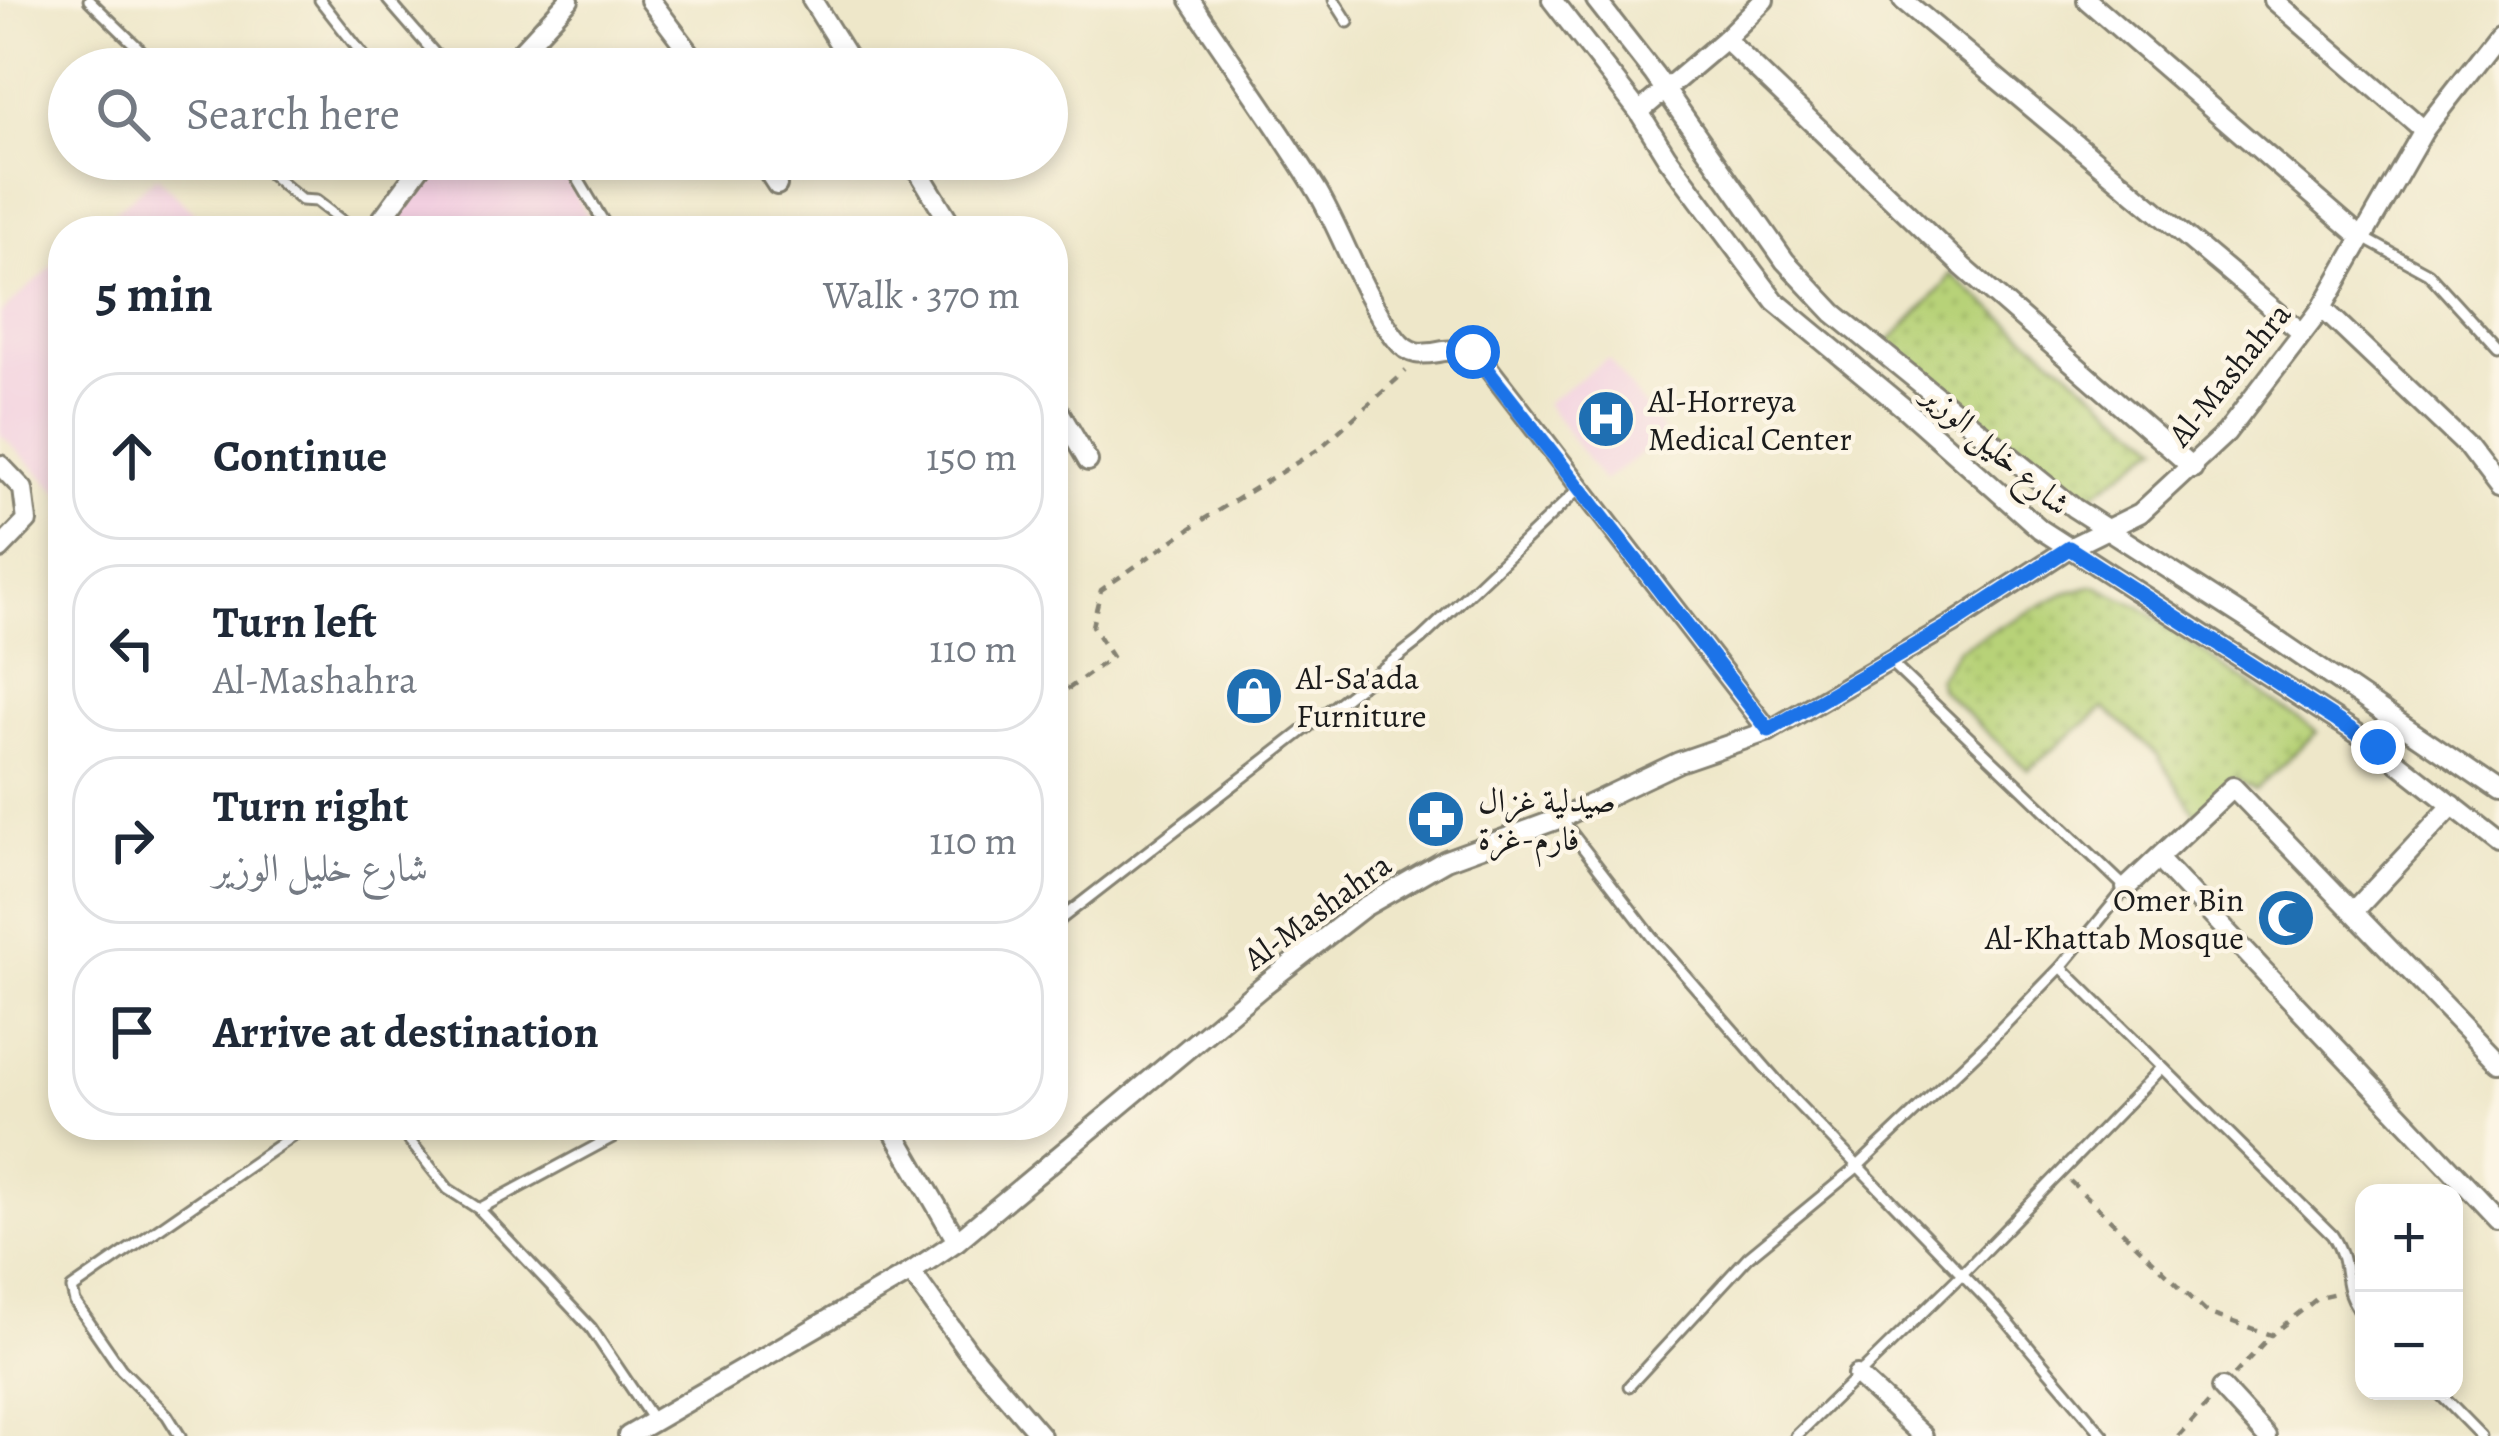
<!DOCTYPE html>
<meta charset="utf-8">
<style>
body{margin:0;font-family:Alegreya,Amiri,serif;background:#f6f6f7;color:#1f2937}
.controls{position:absolute;right:36px;bottom:36px;display:grid;overflow:hidden;border-radius:24px;box-shadow:0 6px 18px #0003}
.controls button{width:108px;height:108px;display:grid;place-items:center;padding:0;border:0;border-bottom:3px solid #e0e1e3;background:#fff;color:#1f2937;font:60px sans-serif}
.stop{position:absolute;width:36px;height:36px;margin:-27px;border:9px solid #1a73e8;border-radius:50%;background:#fff}
.stop.end{background:#1a73e8;border-color:#fff;box-shadow:0 3px 12px #0008}
.list{margin:0;padding:0;list-style:none}
h2{display:flex;justify-content:space-between;align-items:center;height:156px;margin:0;padding:0 48px;font-size:51px}
h2 small{font-size:39px;font-weight:400;color:#747a83}
.list li{display:grid;grid-template-columns:78px 1fr auto;gap:36px;align-items:center;box-sizing:border-box;height:168px;margin:0 24px 24px;padding:0 24px;border:3px solid #e0e1e3;border-radius:48px}
.list b{display:block;font-size:45px;white-space:nowrap}
.list p{margin:0;font-size:39px;white-space:nowrap;color:#747a83}
.list em{font-size:39px;font-style:normal;color:#747a83}
.icon{flex:none;width:66px;height:66px;fill:none;stroke:currentColor;stroke-width:2;stroke-linecap:round;stroke-linejoin:round}
.map{position:relative;flex:none;width:2499px;height:1436px;overflow:hidden}
.search{position:absolute;background:#fff;box-shadow:0 6px 18px #0003;left:48px;top:48px;width:1020px;height:132px;display:flex;align-items:center;gap:30px;box-sizing:border-box;padding:0 42px;border-radius:66px;color:#747a83;font-size:45px}
.panel{position:absolute;background:#fff;box-shadow:0 6px 18px #0003;left:48px;top:216px;width:1020px;height:924px;border-radius:48px}
.map>svg:first-child{display:block}
.built{fill:#f2cfe0}
.grass{fill:url(#grass-dots);stroke:#6a774a;stroke-width:3}
.lines{fill:none;stroke-linecap:round;stroke-linejoin:round}
.lane-casing{stroke:#858272;stroke-width:15}
.street-casing{stroke:#858272;stroke-width:24}
.path{stroke:#858272;stroke-width:4.5;stroke-dasharray:9 9;stroke-linecap:butt}
.lane{stroke:#fff;stroke-width:9}
.street{stroke:#fff;stroke-width:18}
.route{stroke:#1a73e8;stroke-width:15}
.labels{text-anchor:middle;dominant-baseline:central;stroke-width:9;stroke-linejoin:round;paint-order:stroke}
.street-label{font-size:33px;fill:#1c1c1c;stroke:#fcf5e5}
.poi-label{font-size:33px;fill:#1c1c1c;stroke:#fcf5e5;text-anchor:start}
</style>
<div class="map">
<svg width="2499" height="1436" viewBox="0 0 2499 1436">
<defs>
<pattern id="grass-dots" width="8" height="8" patternUnits="userSpaceOnUse" patternTransform="scale(3)"><rect width="8" height="8" fill="#b7d278"/><path d="M2 2h.1M6 6h.1" fill="none" stroke="#9db467" stroke-width="1.8" stroke-linecap="round"/></pattern>
</defs>
<rect width="100%" height="100%" fill="#fcf5e5"/>
<filter id="ink" filterUnits="userSpaceOnUse"><feTurbulence type="fractalNoise" baseFrequency=".00833" numOctaves="2"/><feDisplacementMap in="SourceGraphic" scale="24" xChannelSelector="R" yChannelSelector="G"/><feConvolveMatrix kernelMatrix="1 2 1 2 8 2 1 2 1" color-interpolation-filters="sRGB"/></filter>
<filter id="wash" filterUnits="userSpaceOnUse"><feTurbulence type="fractalNoise" baseFrequency=".004" numOctaves="4" result="noise"/><feDisplacementMap in="SourceGraphic" scale="48" xChannelSelector="R" yChannelSelector="G"/><feGaussianBlur stdDeviation="2.7" result="paint"/><feColorMatrix in="noise" values="0 0 0 0 0 0 0 0 0 0 0 0 0 0 0 0 0 1.4 0 .05"/><feComposite in="paint" operator="in"/></filter>
<g filter="url(#wash)">
<rect width="100%" height="100%" fill="#eee7c9"/>
<g class="built">
<polygon points="450,159 557,159 595,231 379,231"/>
<polygon points="156,176 213,231 93,231"/>
<polygon points="63,257 63,496 0,434 0,313"/>
<polygon points="1608,358 1666,436 1603,481 1546,403"/>
</g>
<g class="grass">
<polygon points="1950,274 2160,445 2087,499 1885,346 1944,285"/>
<polygon points="2094,585 2139,606 2317,732 2254,790 2235,778 2197,816 2157,754 2104,708 2028,770 1941,690 1938,679 1958,649 2065,593"/>
</g>
</g>
<g filter="url(#ink)">
<g class="lines">
<defs>
<g id="lane">
<polyline points="89,0 160,69"/>
<polyline points="320,0 374,69"/>
<polyline points="388,0 448,69"/>
<polyline points="1334,0 1348,22"/>
<polyline points="253,159 301,200 316,201 355,231"/>
<polyline points="566,159 609,231"/>
<polyline points="2362,237 2428,273 2499,351"/>
<polyline points="1561,819 1652,937 1791,1097 1999,1312 2104,1436"/>
<polyline points="1053,925 1421,639 1579,489"/>
<path d="M2061 967 2332 1235C2354 1267 2337 1287 2364 1316"/>
<polyline points="397,1125 448,1189 479,1209 591,1328 653,1420"/>
<polyline points="479,1209 635,1125"/>
<polyline points="1629,1386 1748,1257 1856,1168 1983,1047 2061,967 2126,888 1889,661"/>
<polyline points="2437,1391 2481,1436"/>
<polyline points="180,1436 167,1415 121,1369 75,1302 72,1289 308,1125"/>
<polyline points="1796,1436 1961,1275 2161,1069"/>
</g>
<g id="street">
<polyline points="650,0 702,69"/>
<polyline points="812,0 855,69"/>
<path d="M1190 0C1232 64 1278 126 1318 192 1345 239 1362 295 1396 339 1423 375 1451 329 1486 365L1769 731"/>
<polyline points="1552,0 1639,112 1667,157 1775,301 1904,408 2040,529 2378,747 2499,842"/>
<polyline points="1596,0 1654,74 1785,261 1834,313 2074,508 2250,621 2499,791"/>
<polyline points="1903,0 2301,332"/>
<polyline points="2087,0 2361,237"/>
<polyline points="2274,0 2424,130"/>
<polyline points="1725,39 1963,267 2193,468"/>
<polyline points="505,69 569,0"/>
<polyline points="1639,112 1725,39 1764,0"/>
<polyline points="760,159 777,185"/>
<polyline points="911,159 955,231"/>
<polyline points="373,231 426,159"/>
<polyline points="2322,308 2467,446 2499,488"/>
<polyline points="1053,401 1088,461"/>
<polyline points="0,465 23,489 27,521 0,549"/>
<polyline points="2159,860 2499,1220"/>
<polyline points="2126,888 2233,787 2499,1063"/>
<polyline points="2355,910 2453,805"/>
<polyline points="890,1125 957,1241"/>
<polyline points="911,1272 967,1350 1041,1436"/>
<polyline points="1857,1375 1923,1436"/>
<polyline points="2222,1388 2266,1436"/>
<polyline points="628,1436 911,1272 957,1241 1264,985 1364,907 1446,860 1561,818 1679,762 1769,731 1954,623 2069,548 2140,513 2226,433 2322,308 2424,130 2499,34"/>
</g>
</defs>
<use href="#lane" class="lane-casing"/>
<use href="#street" class="street-casing"/>
<g class="path">
<polyline points="1053,700 1112,657 1092,626 1101,590 1201,521 1319,449 1406,371"/>
<polyline points="2070,1181 2207,1313 2271,1335 2319,1297 2336,1293"/>
<polyline points="2234,1375 2271,1335"/>
<polyline points="2178,1436 2210,1401"/>
</g>
<use href="#lane" class="lane"/>
<use href="#street" class="street"/>
</g>
</g>
<g class="lines" filter="url(#ink)">
<polyline class="route" points="1473,352 1769,730 1954,623 2069,548 2378,747"/>
</g>
<defs>
<symbol id="hospital-disc" viewBox="-11 -11 22 22"><circle r="9.5" fill="#1f6fb2" stroke="#fcf5e5"/><path d="M-5-5h3v3.5h4V-5h3V5h-3V1.5h-4V5h-3Z" fill="#fff"/></symbol>
<symbol id="shop-disc" viewBox="-11 -11 22 22"><circle r="9.5" fill="#1f6fb2" stroke="#fcf5e5"/><path d="M-5-2.5h2.3a2.7 3.5 0 0 1 5.4 0H5L5.5 6h-11ZM-1.5-2.5h3a1.5 2.3 0 0 0-3 0Z" fill="#fff"/></symbol>
<symbol id="pharmacy-disc" viewBox="-11 -11 22 22"><circle r="9.5" fill="#1f6fb2" stroke="#fcf5e5"/><path d="M-2-6h4v4h4v4h-4v4h-4v-4h-4v-4h4Z" fill="#fff"/></symbol>
<symbol id="mosque-disc" viewBox="-11 -11 22 22"><circle r="9.5" fill="#1f6fb2" stroke="#fcf5e5"/><path d="M3.5-4.9A6 6 0 1 0 3.5 4.9A5 5 0 1 1 3.5-4.9Z" fill="#fff"/></symbol>
</defs>
<g fill-rule="evenodd">
<use href="#hospital-disc" x="1573" y="386" width="66" height="66"/>
<use href="#shop-disc" x="1221" y="663" width="66" height="66"/>
<use href="#pharmacy-disc" x="1403" y="786" width="66" height="66"/>
<use href="#mosque-disc" x="2253" y="885" width="66" height="66"/>
</g>
<g class="labels">
<g class="street-label">
<text transform="translate(2229 374) rotate(-51)">Al-Mashahra</text>
<text transform="translate(1997 449) rotate(41)">شارع خليل الوزير</text>
<text transform="translate(1317 911) rotate(-36)">Al-Mashahra</text>
</g>
<g class="poi-label">
<text x="1648" y="400">Al-Horreya<tspan x="1648" dy="38">Medical Center</tspan></text>
<text x="1296" y="677">Al-Sa'ada<tspan x="1296" dy="38">Furniture</tspan></text>
<text x="1478" y="800">صيدلية غزال<tspan x="1478" dy="38">فارم-غزة</tspan></text>
<text x="2244" y="899" text-anchor="end">Omer Bin<tspan x="2244" dy="38">Al-Khattab Mosque</tspan></text>
</g>
</g>
</svg>
<div class="controls">
<button>+</button>
<button>−</button>
</div>
<div class="stop" style="left:1473px;top:352px"></div>
<div class="stop end" style="left:2378px;top:747px"></div>
<div class="search"><svg class="icon" aria-label="search" viewBox="0 0 24 24"><circle cx="10" cy="10" r="6"/><path d="M15 15l6 6"/></svg>Search here</div>
<section class="panel">
<h2>5 min<small>Walk · 370 m</small></h2>
<ul class="list">
<li><svg class="icon" aria-label="ahead" viewBox="0 0 24 24"><path d="M12 20V5M6 11l6-6 6 6"/></svg><div><b>Continue</b></div><em>150 m</em></li>
<li><svg class="icon" aria-label="left" viewBox="0 0 24 24"><path d="M17 20v-9H6M10 6l-5 5 5 5"/></svg><div><b>Turn left</b><p>Al-Mashahra</p></div><em>110 m</em></li>
<li><svg class="icon" aria-label="right" viewBox="0 0 24 24"><path d="M7 20v-9h11M14 6l5 5-5 5"/></svg><div><b>Turn right</b><p>شارع خليل الوزير</p></div><em>110 m</em></li>
<li><svg class="icon" aria-label="arrive" viewBox="0 0 24 24"><path d="M6 21V4h12l-3 4 3 4H6"/></svg><div><b>Arrive at destination</b></div></li>
</ul>
</section>
</div>
